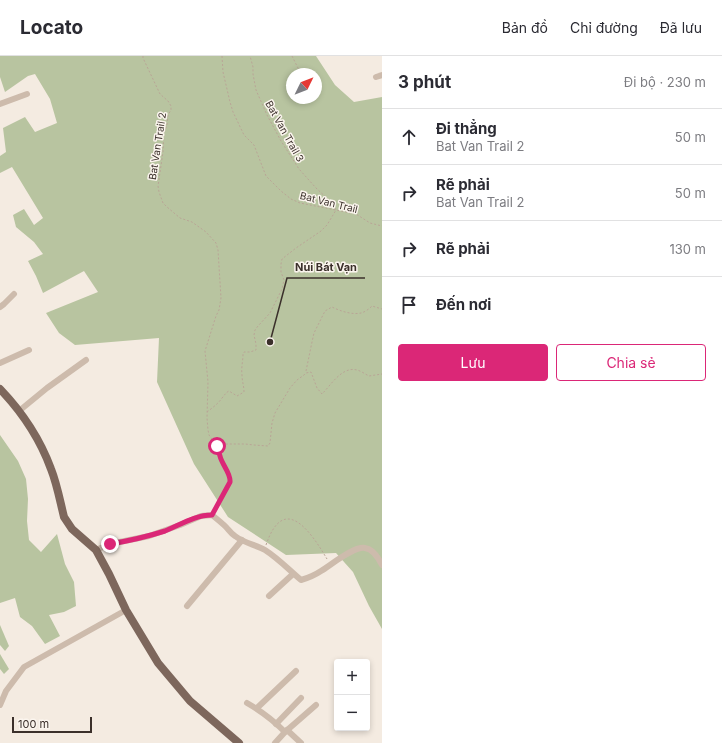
<!DOCTYPE html>
<html lang="vi">
<meta charset="utf-8">
<style>
body{margin:0;font-family:Inter,sans-serif;background:#f7f7f7;color:#2b2b33}
.controls{position:absolute;right:12px;bottom:12px;display:grid;overflow:hidden;border-radius:4px;box-shadow:0 2px 6px #0003}
.controls button{width:36px;height:36px;display:grid;place-items:center;padding:0;border:0;border-bottom:1px solid #e1e1e2;background:#fff;color:#2b2b33;font:20px sans-serif}
.compass{position:absolute;left:286px;top:12px;width:36px;height:36px;border-radius:50%;background:#fff;box-shadow:0 2px 6px #0003;rotate:47deg}
.scale{position:absolute;left:12px;bottom:10px;width:80px;box-sizing:border-box;padding-left:4px;border:2px solid #3b302b;border-top:0;font-size:11px;line-height:14px;white-space:nowrap;color:#3b302b;-webkit-text-stroke:3px #fbf5ee;paint-order:stroke}
.stop{position:absolute;width:12px;height:12px;margin:-9px;border:3px solid #db2777;border-radius:50%;background:#fff}
.stop.end{background:#db2777;border-color:#fff;box-shadow:0 1px 4px #0008}
.list{margin:0;padding:0;list-style:none}
h2{display:flex;justify-content:space-between;align-items:center;height:52px;margin:0;padding:0 16px;font-size:17px}
h2 small{font-size:13px;font-weight:400;color:#7c7c81}
.list li{display:grid;grid-template-columns:26px 1fr auto;gap:12px;align-items:center;box-sizing:border-box;height:56px;padding:0 16px;border-top:1px solid #e1e1e2}
.list b{display:block;font-size:15px;white-space:nowrap}
.list p{margin:0;font-size:13px;white-space:nowrap;color:#7c7c81}
.list em{font-size:13px;font-style:normal;color:#7c7c81}
.actions{display:flex;gap:8px;padding:12px 16px}
.actions a{flex:1;padding:9px 0;border:1px solid #db2777;border-radius:4px;text-align:center;font-size:14px;color:#db2777}
.actions .main{background:#db2777;color:#fff}
.icon{flex:none;width:22px;height:22px;fill:none;stroke:currentColor;stroke-width:2;stroke-linecap:round;stroke-linejoin:round}
.map{position:relative;flex:none;width:382px;height:687px;overflow:hidden}
header{display:flex;align-items:center;gap:24px;box-sizing:border-box;height:56px;padding:0 20px;background:#fff;border-bottom:1px solid #e1e1e2}
header strong{font-size:19px}
nav{display:flex;gap:22px;margin-inline-start:auto;font-size:14px}
main{display:flex}
aside{flex:1;background:#fff}
.map>svg:first-child{display:block}
.green{fill:#b8c4a0;fill-rule:evenodd}
.lines{fill:none;stroke-linecap:round;stroke-linejoin:round}
.path{stroke:#b9a596;stroke-width:1;stroke-dasharray:2 2;stroke-linecap:butt}
.minor{stroke:#cdbbac;stroke-width:6}
.major{stroke:#7d675c;stroke-width:8}
.route{stroke:#db2777;stroke-width:5}
.labels{text-anchor:middle;dominant-baseline:central;stroke-width:3;stroke-linejoin:round;paint-order:stroke}
.street-label{font-size:10px;fill:#3b302b;stroke:#fbf5ee}
.leader{fill:none;stroke:#3b302b;stroke-width:1.5}
.callout-dot{fill:#3b302b;stroke:#fbf5ee;stroke-width:1.5}
.callout-label{font-size:11px;text-anchor:middle;font-weight:bold;fill:#3b302b;stroke:#fbf5ee;stroke-width:3;stroke-linejoin:round;paint-order:stroke}
</style>
<header>
<strong>Locato</strong>
<nav><a>Bản đồ</a><a>Chỉ đường</a><a>Đã lưu</a></nav>
</header>
<main>
<div class="map">
<svg width="382" height="687" viewBox="0 0 382 687">
<rect width="100%" height="100%" fill="#f4ebe1"/>
<g class="green">
<path d="M0 0H316L335 29 354 46 382 41V573L369 550 353 516 336 497 286 499 228 461 194 408 157 326 159 282 75 289 59 277 46 257 98 236 84 215 43 237 36 220 28 205 43 198 34 186 16 171 13 159 24 153 34 169 43 162 12 111 0 117V100L6 96 3 72 25 61 35 76 57 67 50 43 35 18 28 20 5 36 0 21ZM292 18H316V42H292Z"/>
<polygon points="0,379 18,405 26,423 28,443 27,465 29,484 41,496 57,478 65,508 74,526 76,550 64,556 49,559 60,580 45,588 32,570 20,561 15,542 0,547"/>
<polygon points="0,569 9,590 5,595 0,589"/>
<polygon points="0,598 9,613 4,618 0,613"/>
</g>
<g class="lines">
<g class="path">
<polyline points="143,0 143,2 160,38 168,45 171,50 171,54 168,59 167,69 164,77 163,96 158,130 159,136 163,147 167,151 180,162 192,166 206,176 216,187 218,194 221,242 219,254 216,260 205,295 208,326 207,362 208,374 209,379 217,390 219,399 222,407 230,422 230,426 225,437 214,454"/>
<polyline points="222,0 223,16 230,46 233,56 244,79 254,89 266,120 281,135 291,143 300,147 356,158 370,167 382,170"/>
<polyline points="292,0 301,18"/>
<path d="M306 315 312 286 314 277 325 255 332 251C340 255 352 259 361 257 365 256 369 253 372 250L382 253"/>
<path d="M207 356C212 352 218 348 222 342 225 339 225 337 229 335L237 340 244 336C244 330 242 325 242 319 241 312 243 305 243 298L244 296H250L256 294V288L254 279 255 274 258 270 270 257 282 233 284 224 281 216V208L282 203 296 192 321 175 327 169 336 154 331 146 316 132 299 113 281 85 267 59 256 34 253 18V11L250 0"/>
<path d="M218 390 227 388H245L254 389 268 390 270 387 272 367 275 357 290 332 297 324 304 319 306 317 311 316 317 332 322 338C331 329 342 310 357 314 361 315 365 318 369 320L382 318"/>
<path d="M266 489C284 436 311 476 327 503"/>
</g>
<g class="minor">
<polyline points="376,21 382,19"/>
<polyline points="0,48 27,38"/>
<polyline points="0,251 4,248 14,238"/>
<polyline points="0,307 29,294"/>
<polyline points="19,355 47,332 86,304"/>
<path d="M96 494 110 488 149 480 180 469 201 460 212 459C217 463 222 467 226 471 229 474 231 478 235 480 244 487 256 489 265 494 279 503 289 514 301 524 308 522 315 519 321 515 331 509 354 490 365 492 373 493 379 503 382 509"/>
<polyline points="269,540 293,518"/>
<polyline points="187,550 242,484"/>
<path d="M247 647C261 655 274 665 285 676"/>
<polyline points="0,649 6,635 24,611 126,554"/>
<polyline points="257,652 296,615"/>
<polyline points="276,668 301,642"/>
<polyline points="287,674 301,687"/>
<polyline points="275,687 285,676 316,649"/>
</g>
<path class="major" d="M0 333C22 356 40 383 51 413 57 428 60 445 64 461L72 473 96 494 109 518 126 554 158 607 190 645 239 687"/>
</g>
<g class="lines">
<path class="route" d="M110 488C128 485 146 481 165 475 180 469 195 459 212 459L230 426C231 417 222 409 220 400 219 397 218 394 217 390"/>
</g>
<g class="labels">
<g class="street-label">
<text transform="translate(285 75) rotate(61)">Bat Van Trail 3</text>
<text transform="translate(157 90) rotate(-81)">Bat Van Trail 2</text>
<text transform="translate(329 146) rotate(14)">Bat Van Trail</text>
</g>
</g>
<path class="leader" d="M270 286L287 222H365"/>
<circle class="callout-dot" cx="270" cy="286" r="4"/>
<g class="callout-label">
<text x="326" y="215">Núi Bát Vạn</text>
</g>
</svg>
<div class="controls">
<button>+</button>
<button>−</button>
</div>
<svg class="compass" viewBox="-18 -18 36 36"><path d="M0-13l5 13h-10z" fill="#e53935"/><path d="M0 13l5-13h-10z" fill="#7c7c81"/></svg>
<div class="scale">100 m</div>
<div class="stop" style="left:217px;top:390px"></div>
<div class="stop end" style="left:110px;top:488px"></div>
</div>
<aside>
<h2>3 phút<small>Đi bộ · 230 m</small></h2>
<ul class="list">
<li><svg class="icon" aria-label="ahead" viewBox="0 0 24 24"><path d="M12 20V5M6 11l6-6 6 6"/></svg><div><b>Đi thẳng</b><p>Bat Van Trail 2</p></div><em>50 m</em></li>
<li><svg class="icon" aria-label="right" viewBox="0 0 24 24"><path d="M7 20v-9h11M14 6l5 5-5 5"/></svg><div><b>Rẽ phải</b><p>Bat Van Trail 2</p></div><em>50 m</em></li>
<li><svg class="icon" aria-label="right" viewBox="0 0 24 24"><path d="M7 20v-9h11M14 6l5 5-5 5"/></svg><div><b>Rẽ phải</b></div><em>130 m</em></li>
<li><svg class="icon" aria-label="arrive" viewBox="0 0 24 24"><path d="M6 21V4h12l-3 4 3 4H6"/></svg><div><b>Đến nơi</b></div></li>
</ul>
<div class="actions"><a class="main">Lưu</a><a>Chia sẻ</a></div>
</aside>
</main>
